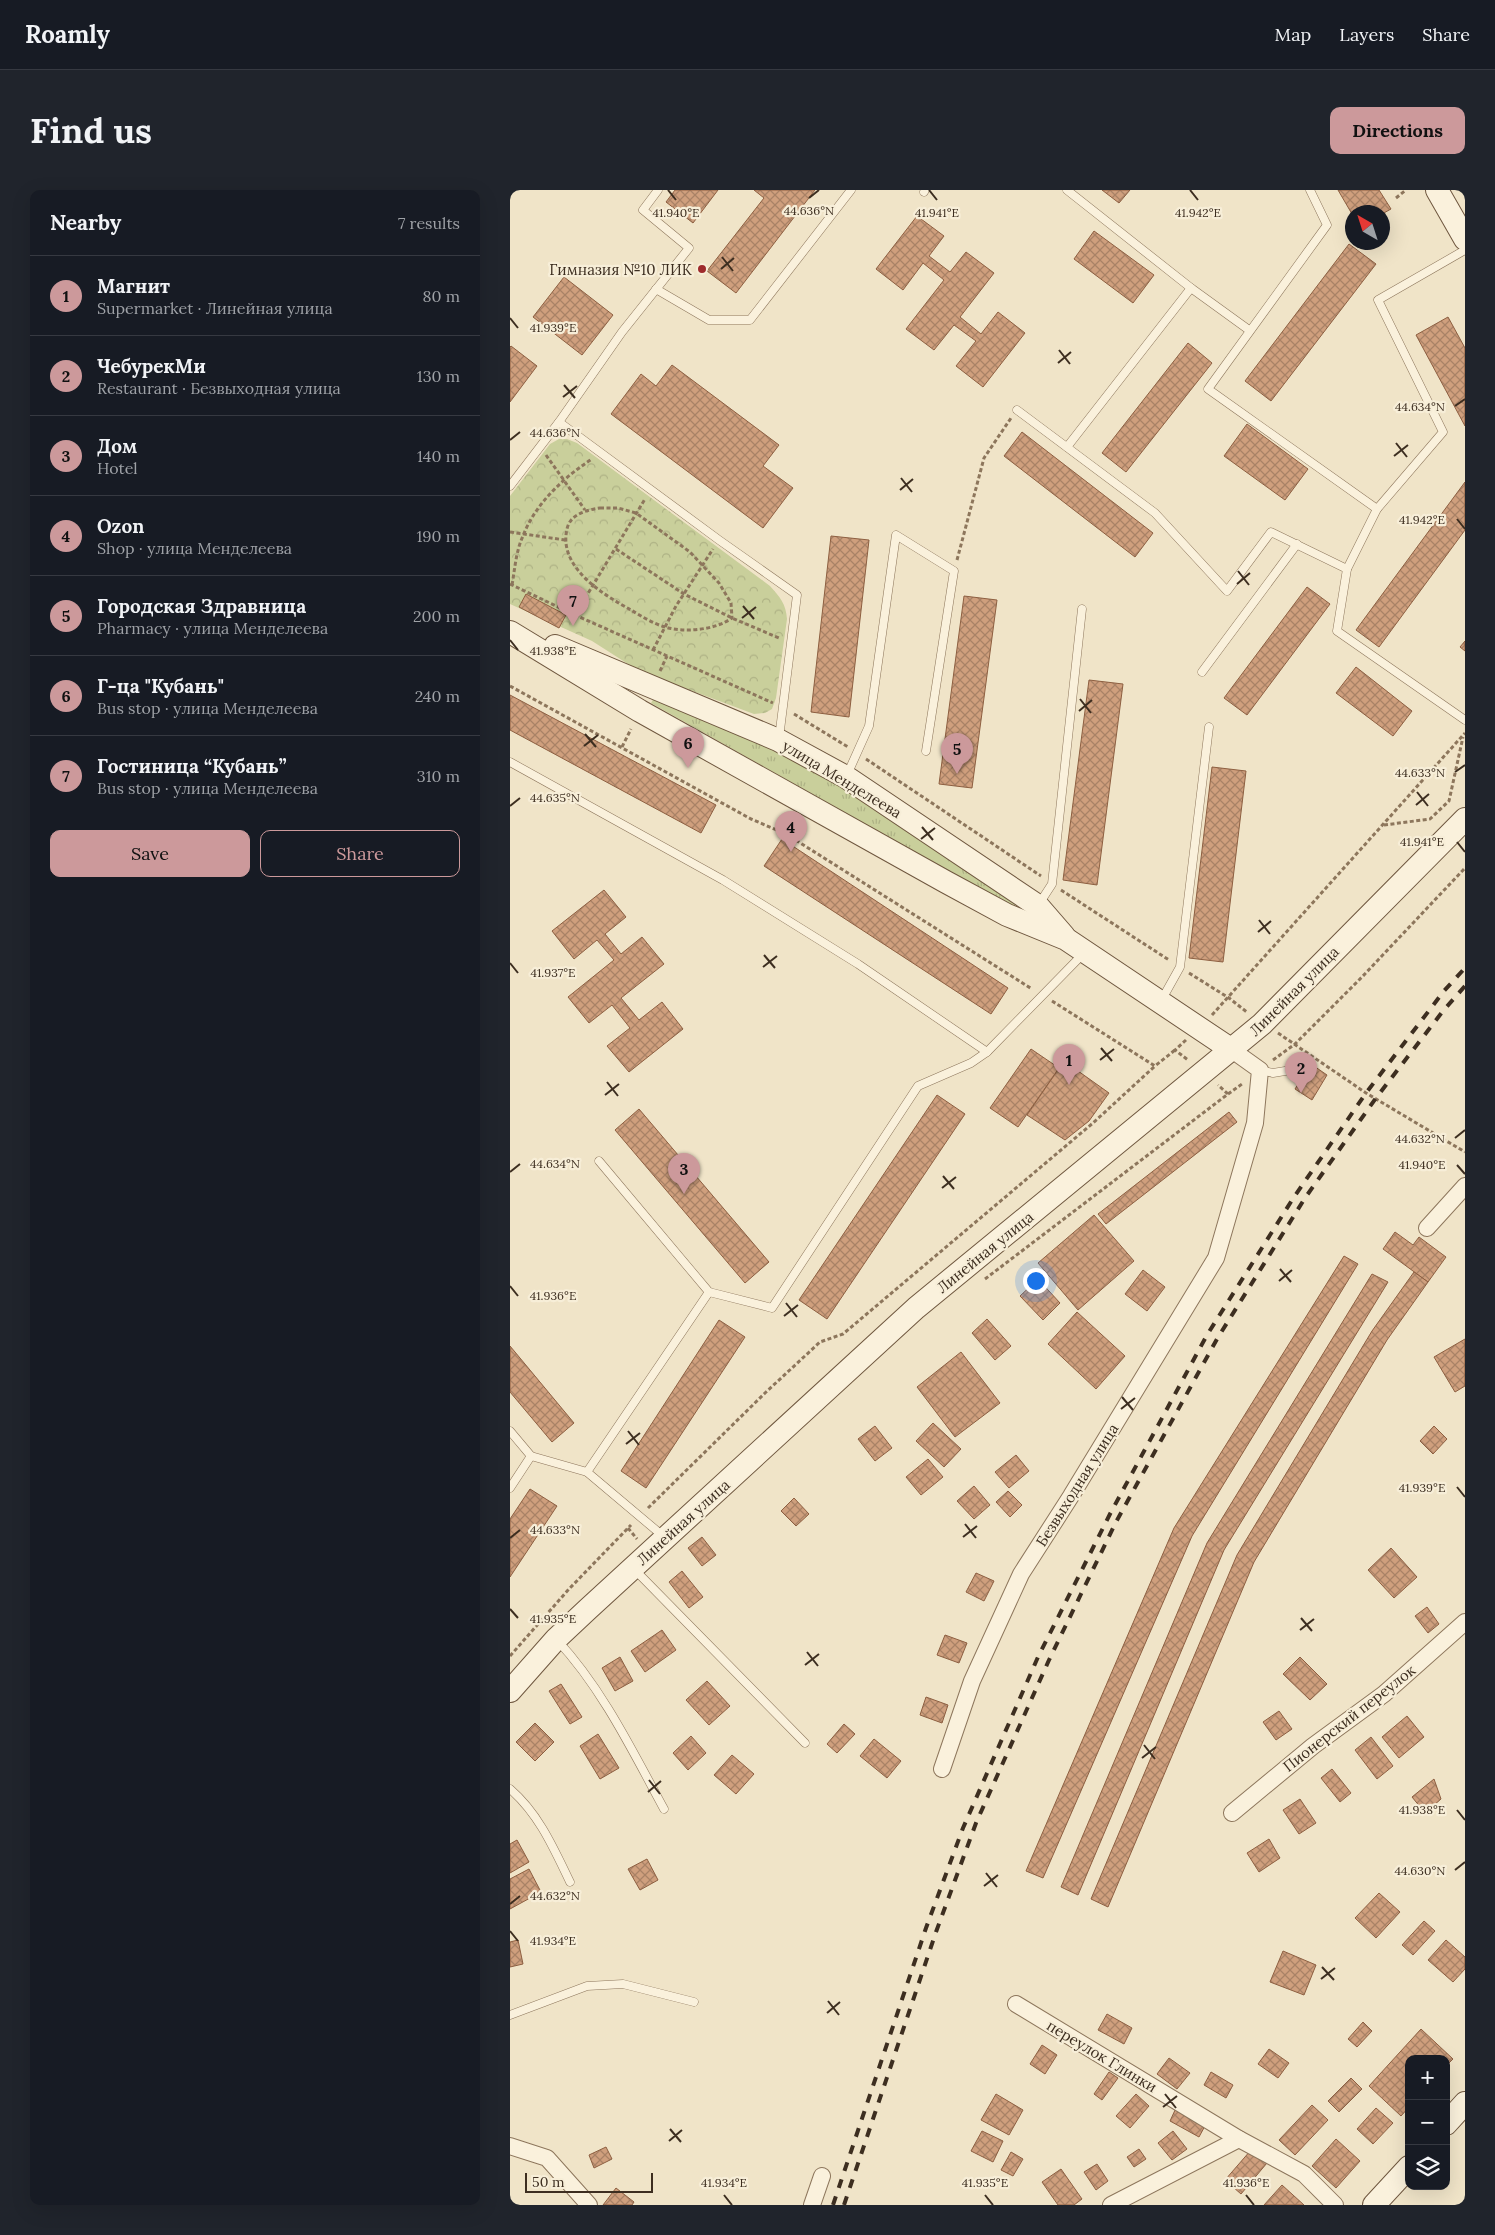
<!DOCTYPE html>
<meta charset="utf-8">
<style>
body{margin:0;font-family:Lora,serif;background:#20242c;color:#f1f3f6}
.controls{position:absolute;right:15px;bottom:15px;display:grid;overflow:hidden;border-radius:10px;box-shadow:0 5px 20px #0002}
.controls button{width:45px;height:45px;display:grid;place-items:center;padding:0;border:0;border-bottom:1px solid #363941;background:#171b24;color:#f1f3f6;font:25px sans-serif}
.compass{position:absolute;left:835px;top:15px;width:45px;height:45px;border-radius:50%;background:#171b24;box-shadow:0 5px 20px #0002;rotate:321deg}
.scale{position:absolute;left:15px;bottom:12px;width:128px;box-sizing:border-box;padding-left:5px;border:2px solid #3d2e20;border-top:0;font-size:14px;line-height:18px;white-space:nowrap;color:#3d2e20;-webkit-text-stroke:4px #f7eed8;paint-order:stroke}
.you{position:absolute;left:525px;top:1090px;width:18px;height:18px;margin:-12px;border:4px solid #fff;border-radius:50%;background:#1a73e8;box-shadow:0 0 0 8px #1a73e833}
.badge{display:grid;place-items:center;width:32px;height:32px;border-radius:50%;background:#cc999b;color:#111;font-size:16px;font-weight:700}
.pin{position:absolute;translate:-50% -41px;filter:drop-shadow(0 1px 2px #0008)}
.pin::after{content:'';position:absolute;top:26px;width:18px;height:15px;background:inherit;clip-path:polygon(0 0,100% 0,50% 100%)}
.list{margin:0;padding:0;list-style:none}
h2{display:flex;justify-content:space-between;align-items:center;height:65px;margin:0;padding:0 20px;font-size:21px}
h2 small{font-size:16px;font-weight:400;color:#9ea1a6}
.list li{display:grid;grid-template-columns:32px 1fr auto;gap:15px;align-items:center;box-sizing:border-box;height:80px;padding:0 20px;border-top:1px solid #363941}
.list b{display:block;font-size:19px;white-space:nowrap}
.list p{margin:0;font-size:16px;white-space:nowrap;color:#9ea1a6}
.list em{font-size:16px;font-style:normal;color:#9ea1a6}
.actions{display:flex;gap:10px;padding:15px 20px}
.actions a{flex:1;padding:11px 0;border:1px solid #cc999b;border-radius:10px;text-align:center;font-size:18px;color:#cc999b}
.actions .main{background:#cc999b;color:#111}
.icon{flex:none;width:28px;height:28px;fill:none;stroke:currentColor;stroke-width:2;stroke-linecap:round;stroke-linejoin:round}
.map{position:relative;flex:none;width:955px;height:2015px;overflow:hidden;border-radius:10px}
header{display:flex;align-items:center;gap:30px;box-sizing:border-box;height:70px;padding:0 25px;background:#171b24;border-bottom:1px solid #363941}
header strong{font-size:24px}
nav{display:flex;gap:28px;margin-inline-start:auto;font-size:18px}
.intro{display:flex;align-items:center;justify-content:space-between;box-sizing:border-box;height:120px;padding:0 30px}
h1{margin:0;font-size:35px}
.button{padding:12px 22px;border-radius:10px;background:#cc999b;color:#111;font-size:18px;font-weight:700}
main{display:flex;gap:30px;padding:0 30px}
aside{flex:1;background:#171b24;border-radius:10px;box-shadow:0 5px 20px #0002}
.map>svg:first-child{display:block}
.grass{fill:url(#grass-tufts)}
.park{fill:url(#park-crowns)}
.building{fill:url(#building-cross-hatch);stroke:#8d5f41}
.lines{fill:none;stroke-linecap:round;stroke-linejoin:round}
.lane-casing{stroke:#8d765c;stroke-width:9}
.street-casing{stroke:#8d765c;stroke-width:18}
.secondary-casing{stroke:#6f573f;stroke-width:24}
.path{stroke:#8d765c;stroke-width:3;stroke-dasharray:4 2.5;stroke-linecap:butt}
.lane{stroke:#faf1dc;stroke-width:8}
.street{stroke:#faf1dc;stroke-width:16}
.secondary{stroke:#faf1dc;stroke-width:22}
.rail{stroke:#3d2e20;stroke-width:4;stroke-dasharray:9 9;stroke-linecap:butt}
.ticks{fill:none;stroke:#3d2e20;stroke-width:2}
.poi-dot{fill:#9e2a2b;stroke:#f7eed8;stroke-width:2}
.labels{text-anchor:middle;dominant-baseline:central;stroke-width:4.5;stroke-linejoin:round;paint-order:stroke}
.poi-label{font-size:15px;fill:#3d2e20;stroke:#f7eed8;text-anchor:end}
.street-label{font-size:15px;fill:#3d2e20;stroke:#f7eed8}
.ticks-label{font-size:12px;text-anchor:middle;fill:#3d2e20;stroke:#f7eed8;stroke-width:4.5;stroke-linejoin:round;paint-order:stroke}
</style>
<header>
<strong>Roamly</strong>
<nav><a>Map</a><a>Layers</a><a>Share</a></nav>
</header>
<div class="intro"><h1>Find us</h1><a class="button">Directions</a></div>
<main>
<aside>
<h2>Nearby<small>7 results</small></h2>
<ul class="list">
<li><span class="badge">1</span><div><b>Магнит</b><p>Supermarket · Линейная улица</p></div><em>80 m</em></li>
<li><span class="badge">2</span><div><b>ЧебурекМи</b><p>Restaurant · Безвыходная улица</p></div><em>130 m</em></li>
<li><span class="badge">3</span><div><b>Дом</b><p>Hotel</p></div><em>140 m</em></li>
<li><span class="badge">4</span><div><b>Ozon</b><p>Shop · улица Менделеева</p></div><em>190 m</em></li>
<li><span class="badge">5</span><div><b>Городская Здравница</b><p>Pharmacy · улица Менделеева</p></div><em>200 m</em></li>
<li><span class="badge">6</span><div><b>Г-ца &quot;Кубань&quot;</b><p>Bus stop · улица Менделеева</p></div><em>240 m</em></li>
<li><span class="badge">7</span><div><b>Гостиница “Кубань”</b><p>Bus stop · улица Менделеева</p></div><em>310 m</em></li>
</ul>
<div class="actions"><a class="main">Save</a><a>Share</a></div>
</aside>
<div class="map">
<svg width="955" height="2015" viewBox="0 0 955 2015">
<defs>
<pattern id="grass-tufts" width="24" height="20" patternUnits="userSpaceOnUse" patternTransform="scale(1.25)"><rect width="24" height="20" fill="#c9cf9b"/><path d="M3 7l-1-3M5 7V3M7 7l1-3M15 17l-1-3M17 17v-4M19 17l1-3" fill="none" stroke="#aeb285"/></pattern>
<pattern id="park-crowns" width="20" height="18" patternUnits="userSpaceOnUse" patternTransform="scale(1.25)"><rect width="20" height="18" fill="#c9cf9b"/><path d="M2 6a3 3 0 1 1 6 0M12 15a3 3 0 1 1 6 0" fill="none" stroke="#aeb285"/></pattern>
<pattern id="building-cross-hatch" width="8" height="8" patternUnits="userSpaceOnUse" patternTransform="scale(1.25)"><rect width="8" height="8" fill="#cf9f7d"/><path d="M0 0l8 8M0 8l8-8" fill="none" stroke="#a98266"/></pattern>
</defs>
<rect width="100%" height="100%" fill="#f0e4c8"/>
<polygon class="grass" points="144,508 285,566 506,715 504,718 141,513"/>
<path class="park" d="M49 249H57L67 253 260 396C270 407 276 414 277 429L266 508 262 519 255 523 244 524 129 481 82 451 0 414V306L40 254Z"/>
<g class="building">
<polygon points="165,0 208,0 183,33 156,12"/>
<polygon points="244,0 305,0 226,103 197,81 254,8"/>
<polygon points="592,0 620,0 609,13"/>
<polygon points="828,0 869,0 881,19 872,24 842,24"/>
<polygon points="407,26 434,46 419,66 440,82 456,62 484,83 450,127 471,144 488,122 515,143 473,197 446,176 466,151 444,135 424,160 396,139 434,90 413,73 393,100 366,79"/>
<polygon points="584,41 644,85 623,113 564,69"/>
<polygon points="839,54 866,74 761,211 735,191"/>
<polygon points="54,87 103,125 72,165 23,127"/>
<polygon points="938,127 955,158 955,236 906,145"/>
<polygon points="678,153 702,173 616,282 592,263"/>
<polygon points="1,156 27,176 0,212 0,157"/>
<polygon points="162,175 269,255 253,276 283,298 253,338 101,224 131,184 146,196"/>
<polygon points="737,234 798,279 775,310 714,266"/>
<polygon points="512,242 643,343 625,367 494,266"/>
<polygon points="955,292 955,340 869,457 846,440"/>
<polygon points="321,346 359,350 339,527 301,522"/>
<polygon points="797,397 820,414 737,525 714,508"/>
<polygon points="16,404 56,425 49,438 9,417"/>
<polygon points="454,406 487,410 462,598 429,594"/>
<polygon points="955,451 955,461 950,457"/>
<polygon points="846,477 902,521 883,546 826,503"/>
<polygon points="579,490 613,494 587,695 553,690"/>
<polygon points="0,505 206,615 191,643 0,540"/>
<polygon points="702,577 736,581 713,772 679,768"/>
<polygon points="272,649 498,798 481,824 254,676"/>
<polygon points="94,700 116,727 95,744 111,764 132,747 154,774 111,808 129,830 152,812 173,839 119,882 97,856 120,838 102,815 79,833 58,807 104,770 87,750 64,769 42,741"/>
<polygon points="521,859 549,878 508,937 480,918"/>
<polygon points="554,871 599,903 579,931 555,950 517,925"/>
<polygon points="801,874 817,885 802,910 785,899"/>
<polygon points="427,905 455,924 317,1129 289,1110"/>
<polygon points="129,919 259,1072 235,1093 105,940"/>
<polygon points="719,922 727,932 596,1034 588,1024"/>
<polygon points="584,1025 624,1071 568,1120 528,1073"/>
<polygon points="885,1042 903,1055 909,1047 936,1067 918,1092 873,1059"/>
<polygon points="834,1066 848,1074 682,1346 533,1688 516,1681 664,1338"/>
<polygon points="633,1080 655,1097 637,1121 615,1104"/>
<polygon points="904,1082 918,1092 877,1150 744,1372 598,1717 581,1709 727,1365 862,1141"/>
<polygon points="862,1084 878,1092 714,1360 568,1705 551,1697 697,1353"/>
<polygon points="528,1089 550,1113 533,1130 510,1106"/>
<polygon points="567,1122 615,1166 586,1199 538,1154"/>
<polygon points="477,1129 501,1156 485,1170 462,1143"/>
<polygon points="209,1130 235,1147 136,1298 111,1281"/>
<polygon points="955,1149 955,1196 945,1202 924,1167"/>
<polygon points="0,1156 64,1233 42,1252 0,1202"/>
<polygon points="451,1162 490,1213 445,1247 407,1197"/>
<polygon points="423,1233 451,1259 434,1277 406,1251"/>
<polygon points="365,1236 382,1258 365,1271 348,1249"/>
<polygon points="924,1236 937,1249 923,1264 910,1251"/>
<polygon points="506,1265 519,1281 499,1298 485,1282"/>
<polygon points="418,1269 433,1287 411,1305 396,1287"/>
<polygon points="464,1296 480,1315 464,1329 447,1311"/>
<polygon points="20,1299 47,1316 0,1387 0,1329"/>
<polygon points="498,1301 512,1315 500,1327 486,1312"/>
<polygon points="284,1308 299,1324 286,1336 271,1321"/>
<polygon points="192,1347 206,1365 192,1376 178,1358"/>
<polygon points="881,1358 907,1387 884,1408 858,1380"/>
<polygon points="172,1381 193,1407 179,1418 159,1392"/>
<polygon points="466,1383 484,1391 474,1411 456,1402"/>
<polygon points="917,1417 929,1434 918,1443 905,1426"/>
<polygon points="152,1440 166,1460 135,1482 121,1461"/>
<polygon points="435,1445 457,1453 449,1473 427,1465"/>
<polygon points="110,1467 123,1491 105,1501 92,1478"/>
<polygon points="790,1467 817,1494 800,1510 773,1484"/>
<polygon points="197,1491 220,1516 199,1535 176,1510"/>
<polygon points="51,1494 72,1527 60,1534 39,1501"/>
<polygon points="416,1507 438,1515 432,1533 410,1525"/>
<polygon points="769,1521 782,1539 766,1550 753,1532"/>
<polygon points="897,1526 914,1547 889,1568 872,1547"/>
<polygon points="25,1533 44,1552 25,1571 6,1552"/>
<polygon points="334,1534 345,1544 327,1563 317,1554"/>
<polygon points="88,1544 109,1578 90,1589 70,1556"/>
<polygon points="181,1546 196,1563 178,1580 163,1563"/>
<polygon points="861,1547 883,1576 867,1589 845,1560"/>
<polygon points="364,1549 391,1571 377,1588 350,1566"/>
<polygon points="222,1565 244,1584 226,1604 204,1585"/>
<polygon points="822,1579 841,1603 830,1612 811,1588"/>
<polygon points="924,1589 931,1609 915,1623 902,1607"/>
<polygon points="790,1609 806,1633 789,1644 773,1620"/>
<polygon points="759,1649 770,1668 749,1682 737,1663"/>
<polygon points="7,1650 19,1672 0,1683 0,1654"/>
<polygon points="137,1669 148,1690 130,1700 118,1679"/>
<polygon points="19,1679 31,1702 0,1719 0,1689"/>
<polygon points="869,1703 890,1722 866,1748 845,1728"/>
<polygon points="914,1731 925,1741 903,1765 892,1755"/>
<polygon points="8,1750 13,1774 0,1777 0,1752"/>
<polygon points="936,1750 955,1767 955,1779 943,1792 918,1770"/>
<polygon points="773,1761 806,1775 794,1805 760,1792"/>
<polygon points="597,1824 622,1838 614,1854 588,1840"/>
<polygon points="853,1832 862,1841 847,1857 838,1849"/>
<polygon points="911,1839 943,1869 936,1876 936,1869 899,1869 899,1917 891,1926 859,1896"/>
<polygon points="532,1855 547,1865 535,1884 520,1874"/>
<polygon points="759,1859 779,1873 768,1888 748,1874"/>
<polygon points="659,1868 680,1883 667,1899 647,1884"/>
<polygon points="599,1882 608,1888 592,1910 584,1904"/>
<polygon points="701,1882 723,1895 716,1908 694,1895"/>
<polygon points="841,1888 852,1899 829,1922 818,1911"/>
<polygon points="486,1904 513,1920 499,1945 471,1930"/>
<polygon points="626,1904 639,1916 620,1938 606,1926"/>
<polygon points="802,1915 818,1930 785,1965 769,1950"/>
<polygon points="666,1918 696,1934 689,1947 660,1931"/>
<polygon points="866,1918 883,1933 863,1954 847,1939"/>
<polygon points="472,1941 493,1951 483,1972 461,1961"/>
<polygon points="663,1941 677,1959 662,1970 648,1953"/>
<polygon points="826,1949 850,1971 826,1998 802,1976"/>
<polygon points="96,1957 102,1969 84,1978 79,1965"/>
<polygon points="629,1959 636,1969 624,1977 617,1967"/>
<polygon points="741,1960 757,1973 731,2004 715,1990"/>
<polygon points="501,1962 513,1969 503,1986 491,1980"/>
<polygon points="587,1974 598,1991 586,2000 574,1982"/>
<polygon points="551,1979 572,2009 564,2015 548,2015 532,1992"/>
<polygon points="772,1995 794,2015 754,2015"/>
<polygon points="106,1998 124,2012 122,2015 93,2015"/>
</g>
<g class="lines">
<defs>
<g id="lane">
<polyline points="557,0 681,98 739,140"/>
<polyline points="800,0 817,35 698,199 867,319 837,379 827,441 955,530"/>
<polyline points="414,2 415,0"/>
<polyline points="146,99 199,130 240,130 341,0"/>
<polyline points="507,220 645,323 717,401 761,342 837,379"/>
<polyline points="49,232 112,142 179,58 133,20 148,0"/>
<polyline points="557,257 681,98"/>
<polyline points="0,296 49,232 209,350 287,405 269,548"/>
<polyline points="867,319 933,242 868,110 955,60"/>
<polyline points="692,482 787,354"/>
<polyline points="0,572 213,690 348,774 477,862"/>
<polyline points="337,585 359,536 386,345 444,381 416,561"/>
<polyline points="529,714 542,694 572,419"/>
<polyline points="651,811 670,777 699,537"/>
<polyline points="750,880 763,883 781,880"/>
<polyline points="199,1102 262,1118 408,896 461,873 477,862 573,764"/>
<polyline points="0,1241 21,1266 0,1298"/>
<polyline points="21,1266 77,1282 153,1346"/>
<polyline points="77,1282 199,1102 89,971"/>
<polyline points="124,1379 295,1553"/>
<path d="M47 1450C92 1498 123 1562 154 1619"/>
<path d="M0 1599C29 1624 44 1659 60 1692"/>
<polyline points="0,1825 77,1796 113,1794 184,1812"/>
</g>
<g id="street">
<polyline points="917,1038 955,996"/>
<polyline points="432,1579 462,1491 511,1384 561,1306 706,1068 745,933 750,880 722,860"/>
<polyline points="722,1623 803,1556 874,1504 955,1432"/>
<polyline points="506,1814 729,1949 794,1984 825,2015"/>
<polyline points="0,1956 37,1968 79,2015"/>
<polyline points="302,2015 312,1986"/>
<polyline points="601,2015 729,1949"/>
</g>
<g id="secondary">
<polyline points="927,0 955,49"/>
<polyline points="0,442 130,521 436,692 497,725 556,749 722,860"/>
<polyline points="45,456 268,550 336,587 528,716 554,746"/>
<polyline points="0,1501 46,1449 78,1419 406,1118 752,834 955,629"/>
<polyline points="936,1934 955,1913"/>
<polyline points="864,2015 899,1977"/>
</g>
</defs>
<use href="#lane" class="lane-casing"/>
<use href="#street" class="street-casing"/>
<use href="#secondary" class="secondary-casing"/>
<g class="path">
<polyline points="886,8 896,0"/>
<polyline points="36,265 75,320"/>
<path d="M90 318H108L126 323 180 362 209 393 221 413 222 428C205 440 175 443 155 437 144 434 131 426 121 420 92 404 48 377 57 339 60 324 77 320 90 318Z"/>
<polyline points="0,342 55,350"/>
<polyline points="106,359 174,404 222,428 269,448"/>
<polyline points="447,370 474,268 501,228"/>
<polyline points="0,394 65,425 263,513"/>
<path d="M2 395C5 378 6 361 13 346 25 314 54 287 82 269"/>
<polyline points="65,425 135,309"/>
<polyline points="143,460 166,416 203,359"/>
<polyline points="150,481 157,466"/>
<polyline points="0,496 241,629 276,644 522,799"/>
<polyline points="284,524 338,557"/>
<polyline points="112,557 121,539"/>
<polyline points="356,569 531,686"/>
<polyline points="874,635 920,629 939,611 953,547"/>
<polyline points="551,700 659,770"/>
<polyline points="679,783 719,808 738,823"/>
<polyline points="542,811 645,876 665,860"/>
<polyline points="702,825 955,543"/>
<polyline points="768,843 856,903 955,962"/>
<polyline points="676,850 665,860 678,870"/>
<polyline points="763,870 785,854 852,787 955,678"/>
<polyline points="718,904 732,894"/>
<polyline points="475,1089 718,904 708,895"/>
<polyline points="138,1318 255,1203 310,1152 333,1144 583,933 645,876"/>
<polyline points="118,1338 127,1349"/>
<polyline points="0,1466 59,1399 121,1335"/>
</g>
<use href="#lane" class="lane"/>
<use href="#street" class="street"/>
<use href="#secondary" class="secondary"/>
<g class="rail">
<polyline points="323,2015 416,1738 453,1638 528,1467 600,1324 697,1145 784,1007 856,903 934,801 955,778"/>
<polyline points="334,2015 426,1742 466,1633 539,1470 606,1332 707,1149 795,1008 866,908 933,821 955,796"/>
</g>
</g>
<path class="ticks" d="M158 0 166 10M419 0 427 10M680 0 688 10M299 8 309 0M212 67 223 81M211 79 224 68M0 128 8 138M549 160 560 174M548 173 561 162M54 195 65 208M53 207 67 196M945 216 955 209M0 250 10 242M886 253 897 267M884 266 898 255M391 288 402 302M390 300 403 289M947 329 955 339M728 381 739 395M727 394 740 383M233 416 244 429M232 428 246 417M0 450 8 460M570 509 581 523M569 521 582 510M75 544 86 557M74 556 88 545M945 582 955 575M907 602 918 616M906 615 919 604M0 616 10 608M412 637 423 650M411 649 425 638M947 652 955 662M749 730 760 744M748 742 761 731M254 765 265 778M0 773 8 783M253 777 267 766M591 858 602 871M590 870 604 859M97 892 108 906M95 905 109 894M945 948 955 940M947 975 955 984M0 982 10 974M433 986 444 999M432 998 446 987M770 1079 781 1092M769 1091 782 1080M0 1096 8 1106M276 1113 287 1127M274 1126 288 1115M612 1207 623 1220M611 1219 625 1208M118 1241 129 1255M116 1254 130 1243M947 1297 955 1307M455 1334 466 1348M453 1347 467 1336M0 1348 10 1340M0 1419 8 1428M791 1428 802 1441M790 1440 804 1429M297 1462 308 1476M295 1475 309 1464M634 1555 645 1569M632 1568 646 1557M139 1590 150 1604M138 1602 151 1591M947 1620 955 1630M945 1680 955 1672M476 1683 487 1697M474 1696 488 1685M0 1714 10 1706M0 1741 8 1751M812 1777 824 1790M811 1789 825 1778M318 1811 329 1825M317 1823 330 1812M655 1904 666 1918M653 1917 667 1906M160 1939 171 1952M159 1951 172 1940M214 2005 222 2015M475 2005 483 2015M736 2005 744 2015"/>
<circle class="poi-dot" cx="192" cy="79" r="5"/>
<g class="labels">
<g class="poi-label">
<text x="182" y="79">Гимназия №10 ЛИК</text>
</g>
<g class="street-label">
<text transform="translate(332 589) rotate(31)">улица Менделеева</text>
<text transform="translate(784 801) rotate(-45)">Линейная улица</text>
<text transform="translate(475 1062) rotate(-39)">Линейная улица</text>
<text transform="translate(567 1295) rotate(-58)">Безвыходная улица</text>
<text transform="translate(173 1332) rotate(-42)">Линейная улица</text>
<text transform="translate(839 1528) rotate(-38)">Пионерский переулок</text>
<text transform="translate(592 1866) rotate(31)">переулок Глинки</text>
</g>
</g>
<g class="ticks-label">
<text x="299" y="25">44.636°N</text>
<text x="166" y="27">41.940°E</text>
<text x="427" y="27">41.941°E</text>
<text x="688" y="27">41.942°E</text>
<text x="43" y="142">41.939°E</text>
<text x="910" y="221">44.634°N</text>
<text x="45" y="247">44.636°N</text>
<text x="912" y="334">41.942°E</text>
<text x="43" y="465">41.938°E</text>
<text x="910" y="587">44.633°N</text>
<text x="45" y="612">44.635°N</text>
<text x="912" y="656">41.941°E</text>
<text x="43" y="787">41.937°E</text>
<text x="910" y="953">44.632°N</text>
<text x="45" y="978">44.634°N</text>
<text x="912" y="979">41.940°E</text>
<text x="43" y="1110">41.936°E</text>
<text x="912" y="1302">41.939°E</text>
<text x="45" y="1344">44.633°N</text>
<text x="43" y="1433">41.935°E</text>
<text x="912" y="1624">41.938°E</text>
<text x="910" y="1685">44.630°N</text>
<text x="45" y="1710">44.632°N</text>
<text x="43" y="1755">41.934°E</text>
<text x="214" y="1997">41.934°E</text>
<text x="475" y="1997">41.935°E</text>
<text x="736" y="1997">41.936°E</text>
</g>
</svg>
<div class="controls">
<button>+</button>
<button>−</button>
<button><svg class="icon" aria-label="layers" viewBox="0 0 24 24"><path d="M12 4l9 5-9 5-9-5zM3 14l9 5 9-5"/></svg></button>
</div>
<svg class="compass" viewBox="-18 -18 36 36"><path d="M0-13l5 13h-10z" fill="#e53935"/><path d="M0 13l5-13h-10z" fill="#9ea1a6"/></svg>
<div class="scale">50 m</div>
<div class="you"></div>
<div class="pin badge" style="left:559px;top:895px">1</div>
<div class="pin badge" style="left:791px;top:903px">2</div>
<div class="pin badge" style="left:174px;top:1004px">3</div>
<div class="pin badge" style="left:281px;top:662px">4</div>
<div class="pin badge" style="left:447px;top:584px">5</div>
<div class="pin badge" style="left:178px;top:578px">6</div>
<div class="pin badge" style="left:63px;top:436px">7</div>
</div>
</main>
